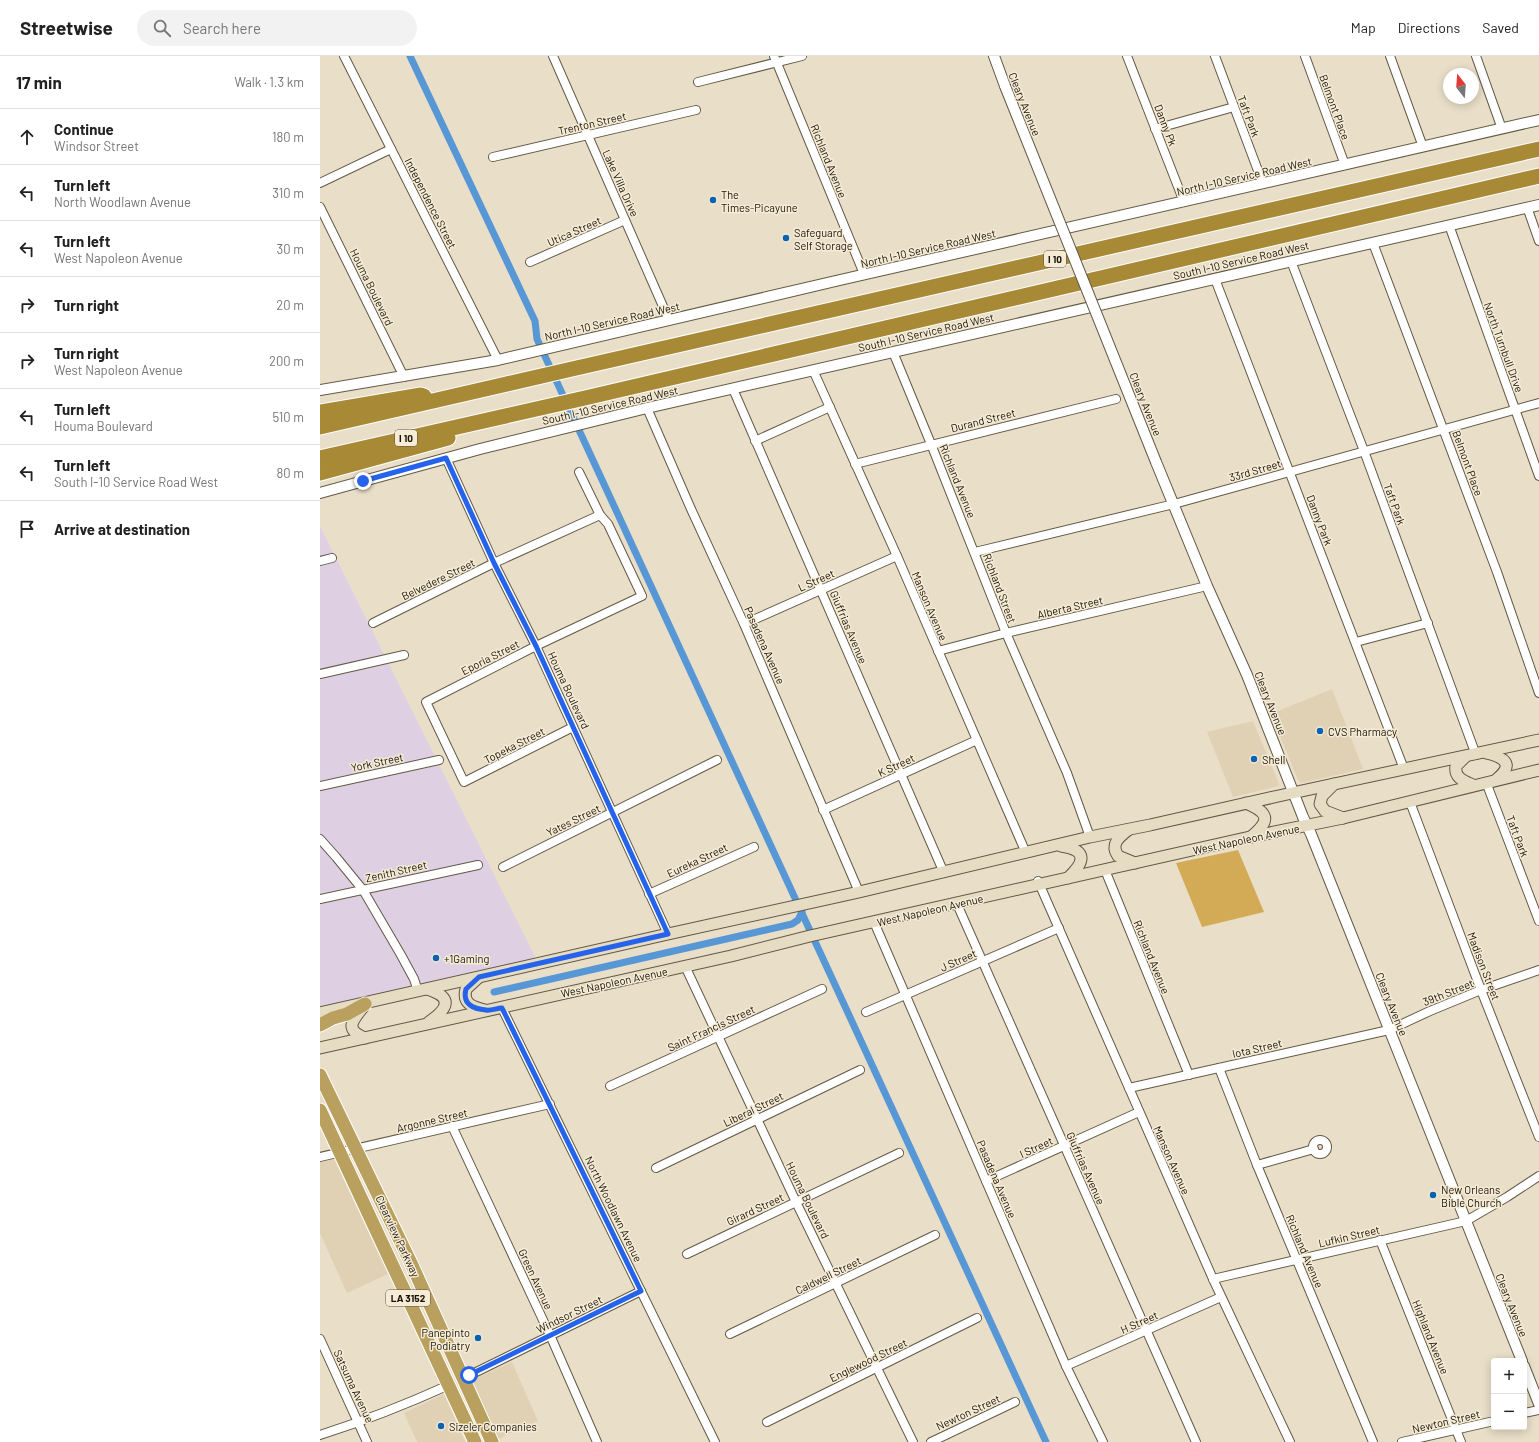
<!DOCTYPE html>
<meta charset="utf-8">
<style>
body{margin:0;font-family:Barlow,sans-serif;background:#f2f2f2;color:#222}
.controls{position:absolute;right:12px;bottom:12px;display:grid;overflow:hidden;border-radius:4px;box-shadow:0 2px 10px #0003}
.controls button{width:36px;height:36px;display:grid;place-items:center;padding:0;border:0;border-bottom:1px solid #e0e0e0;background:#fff;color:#222;font:20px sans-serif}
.compass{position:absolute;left:1123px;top:12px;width:36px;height:36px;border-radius:50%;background:#fff;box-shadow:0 2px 10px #0003;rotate:343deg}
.stop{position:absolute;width:12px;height:12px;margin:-9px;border:3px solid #2563eb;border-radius:50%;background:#fff}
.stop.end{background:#2563eb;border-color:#fff;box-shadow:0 1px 4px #0008}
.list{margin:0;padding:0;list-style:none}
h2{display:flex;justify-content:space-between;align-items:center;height:52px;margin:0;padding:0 16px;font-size:17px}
h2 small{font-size:13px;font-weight:400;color:#767676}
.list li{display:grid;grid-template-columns:26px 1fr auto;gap:12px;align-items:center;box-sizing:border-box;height:56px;padding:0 16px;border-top:1px solid #e0e0e0}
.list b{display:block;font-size:15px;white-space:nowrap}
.list p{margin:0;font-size:13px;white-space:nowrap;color:#767676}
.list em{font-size:13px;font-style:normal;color:#767676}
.icon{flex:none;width:22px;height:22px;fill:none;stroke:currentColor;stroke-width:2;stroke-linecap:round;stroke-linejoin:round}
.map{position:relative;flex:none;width:1219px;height:1386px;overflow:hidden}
header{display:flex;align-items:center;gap:24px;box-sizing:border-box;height:56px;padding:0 20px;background:#fff;border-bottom:1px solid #e0e0e0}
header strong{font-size:19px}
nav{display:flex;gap:22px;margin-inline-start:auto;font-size:14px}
.search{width:280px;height:36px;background:#f2f2f2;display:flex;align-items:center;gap:10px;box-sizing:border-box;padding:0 14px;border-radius:22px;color:#767676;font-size:15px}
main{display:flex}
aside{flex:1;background:#fff}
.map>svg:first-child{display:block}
.built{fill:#e0d1b5}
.industrial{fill:#decfe2}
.green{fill:#d3ab56}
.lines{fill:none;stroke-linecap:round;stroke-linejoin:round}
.canal{stroke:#5797d5;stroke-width:7}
.minor-casing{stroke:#625945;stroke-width:10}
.tertiary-casing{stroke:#625945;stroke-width:12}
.secondary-casing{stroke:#625945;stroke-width:13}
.trunk-casing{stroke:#fff;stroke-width:15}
.motorway-casing{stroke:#fff;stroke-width:17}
.minor{stroke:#fff;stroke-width:8}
.tertiary{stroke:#fff;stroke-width:10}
.secondary{stroke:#e5dcc3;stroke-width:11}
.trunk{stroke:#baa05e;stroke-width:13}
.motorway{stroke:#a88936;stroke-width:15}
.tertiary-bridge-casing{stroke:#625945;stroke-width:12;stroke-linecap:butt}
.tertiary-bridge{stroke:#fff;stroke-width:10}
.route{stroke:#2563eb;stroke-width:5}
.poi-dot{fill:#0a63b0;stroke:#f6ebd4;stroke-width:1.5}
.labels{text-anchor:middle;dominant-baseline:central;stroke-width:3;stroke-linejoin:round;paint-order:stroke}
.shield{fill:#f6ebd4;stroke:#5b5448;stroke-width:1}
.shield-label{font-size:10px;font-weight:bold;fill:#18140c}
.street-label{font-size:11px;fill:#18140c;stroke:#f6ebd4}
.poi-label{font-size:11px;fill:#18140c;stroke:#f6ebd4;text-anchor:start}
</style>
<header>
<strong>Streetwise</strong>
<div class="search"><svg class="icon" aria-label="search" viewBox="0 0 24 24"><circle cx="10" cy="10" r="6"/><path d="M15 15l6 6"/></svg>Search here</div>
<nav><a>Map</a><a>Directions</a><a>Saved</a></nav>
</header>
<main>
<aside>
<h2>17 min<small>Walk · 1.3 km</small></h2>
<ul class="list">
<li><svg class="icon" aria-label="ahead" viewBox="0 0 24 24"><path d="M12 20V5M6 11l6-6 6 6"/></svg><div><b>Continue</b><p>Windsor Street</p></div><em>180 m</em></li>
<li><svg class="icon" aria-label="left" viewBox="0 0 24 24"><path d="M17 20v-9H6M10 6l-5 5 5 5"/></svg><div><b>Turn left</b><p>North Woodlawn Avenue</p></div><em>310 m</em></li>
<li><svg class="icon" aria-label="left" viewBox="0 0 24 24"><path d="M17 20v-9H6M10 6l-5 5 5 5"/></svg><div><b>Turn left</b><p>West Napoleon Avenue</p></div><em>30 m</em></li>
<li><svg class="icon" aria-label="right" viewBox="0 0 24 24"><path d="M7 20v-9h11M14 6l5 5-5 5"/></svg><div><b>Turn right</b></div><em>20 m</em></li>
<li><svg class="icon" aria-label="right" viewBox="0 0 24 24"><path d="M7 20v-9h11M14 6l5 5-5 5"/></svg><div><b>Turn right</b><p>West Napoleon Avenue</p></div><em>200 m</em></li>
<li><svg class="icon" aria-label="left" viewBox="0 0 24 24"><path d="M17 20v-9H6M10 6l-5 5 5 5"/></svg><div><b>Turn left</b><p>Houma Boulevard</p></div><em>510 m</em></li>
<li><svg class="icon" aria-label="left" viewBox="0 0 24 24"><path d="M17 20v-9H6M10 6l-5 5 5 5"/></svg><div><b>Turn left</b><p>South I-10 Service Road West</p></div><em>80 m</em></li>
<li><svg class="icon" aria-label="arrive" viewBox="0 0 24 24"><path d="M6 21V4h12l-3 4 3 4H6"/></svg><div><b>Arrive at destination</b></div></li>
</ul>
</aside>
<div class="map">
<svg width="1219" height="1386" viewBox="0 0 1219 1386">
<rect width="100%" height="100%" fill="#e9dec7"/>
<g class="built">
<polygon points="1012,633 1043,713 981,727 978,724 951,658"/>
<polygon points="933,665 959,728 958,730 913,741 887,676"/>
<polygon points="14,1103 68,1218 27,1237 0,1177 0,1106"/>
<polygon points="192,1306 218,1365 178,1383 152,1324"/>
<polygon points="124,1338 145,1386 97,1386 84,1357"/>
</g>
<polygon class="industrial" points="0,470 216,903 0,952"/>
<polygon class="green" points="918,794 944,856 882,871 856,807"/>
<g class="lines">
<g class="canal">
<polyline points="90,0 215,265 217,283 726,1386"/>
<polyline points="174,936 472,868 478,864 482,856"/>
</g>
<defs>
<g id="minor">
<polyline points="24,0 178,304"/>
<polyline points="233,0 349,264"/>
<polyline points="454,0 544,218"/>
<polyline points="807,0 864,146"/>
<polyline points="895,0 943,128"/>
<polyline points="985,0 1025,109"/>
<polyline points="1070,0 1103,91"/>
<polyline points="1156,0 1182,73"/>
<polyline points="378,26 482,0"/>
<polyline points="835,73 914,51"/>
<polyline points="173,101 376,54"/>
<polyline points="0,127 71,93"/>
<polyline points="0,151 84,321"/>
<polyline points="1207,151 1219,185"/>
<polyline points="1129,169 1219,420"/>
<polyline points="1053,187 1177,516 1219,637"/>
<polyline points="971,205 1044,395 1156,699"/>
<polyline points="210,206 305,164"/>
<polyline points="895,223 1084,713"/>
<polyline points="573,296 611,388 686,577 747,717 770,781"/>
<polyline points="493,314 577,500 706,797"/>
<polyline points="413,333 624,817"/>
<polyline points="327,352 371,453 424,568 539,836"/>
<polyline points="435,385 510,351"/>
<polyline points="126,402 174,507 216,590 348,878"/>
<polyline points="535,408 796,343"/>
<polyline points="655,496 854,448 1219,347"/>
<polyline points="0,505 12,502"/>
<polyline points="53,567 174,507 280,459"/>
<polyline points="424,568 577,500"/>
<polyline points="1036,586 1108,567"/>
<polyline points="618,595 686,577 887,530"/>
<polyline points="0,618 84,599"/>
<polyline points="253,671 144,726 106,646 216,590 322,540 288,468 280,459 259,416"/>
<polyline points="1166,726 1219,865"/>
<polyline points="0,730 119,704"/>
<polyline points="1090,746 1161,934 1219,1081"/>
<polyline points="503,754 657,684"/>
<polyline points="0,783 16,801 43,834 81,899 94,923 98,935"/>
<polyline points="183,811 397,704"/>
<polyline points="785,814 869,1019"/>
<polyline points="718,825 893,1223 970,1386"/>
<polyline points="329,838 434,791"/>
<polyline points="0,843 158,809"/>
<polyline points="637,848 876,1386"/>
<polyline points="554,866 746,1310 783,1386"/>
<polyline points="365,910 476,1146 593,1386"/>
<polyline points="182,952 395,1386"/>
<polyline points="546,956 739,872"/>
<polyline points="899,1012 937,1109 1053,1386"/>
<polyline points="290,1030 502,933"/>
<polyline points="809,1032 1069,974 1110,955 1161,934 1219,914"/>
<polyline points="132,1070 230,1279 277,1386"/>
<circle cx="1000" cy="1091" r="7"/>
<polyline points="0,1101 230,1048"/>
<polyline points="937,1109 994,1093"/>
<polyline points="336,1112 540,1014"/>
<polyline points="666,1125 819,1056"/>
<polyline points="1060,1184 1141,1386"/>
<polyline points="367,1198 579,1097"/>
<polyline points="893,1223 1146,1165 1187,1141 1219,1120"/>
<polyline points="410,1278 615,1179"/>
<polyline points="0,1283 47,1386"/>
<polyline points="746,1310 901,1241"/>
<polyline points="144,1322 321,1235"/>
<polyline points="1204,1357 1219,1354"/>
<polyline points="447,1366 657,1262"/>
<path d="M0 1379C44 1365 87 1348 129 1329"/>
<polyline points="611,1386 695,1346"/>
<polyline points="1082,1386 1174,1365"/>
</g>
<g id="tertiary">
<polyline points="674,0 685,30"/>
<polyline points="0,334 178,304 520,224 1219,64"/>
<polyline points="836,406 887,530 927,619 983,761 991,778 1202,1305"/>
<polyline points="0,437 160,393 327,352 1219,149"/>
<polyline points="1204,1310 1219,1348"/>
</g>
<g id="secondary">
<path d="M1166 697C1184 701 1195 708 1177 723"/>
<path d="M1145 701 1136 710C1134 722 1144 725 1153 729"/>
<polyline points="1014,728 1002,740 1000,748 1005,755 1023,762"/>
<path d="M926 747C949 757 951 764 931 781"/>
<path d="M808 774C799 781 790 788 798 800L815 807"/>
<path d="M741 790C768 794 765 806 748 822"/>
<path d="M158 922 146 933C142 948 153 951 165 954"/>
<path d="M107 933C133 941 129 952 109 966"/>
<path d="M44 950C33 964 23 973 45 982"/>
<polyline points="0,957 348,878 539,836 770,781 830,769 963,739 1219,684"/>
<polyline points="0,992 411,900 490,880 930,781 1023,762 1219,714"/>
</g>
<g id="trunk">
<polyline points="0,969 13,962 27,958 45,948"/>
<polyline points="0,1019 91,1207 172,1386"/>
<polyline points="0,1054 155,1386"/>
</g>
<g id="motorway">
<polyline points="0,356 101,339 104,340"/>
<polyline points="0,371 252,313 1219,93"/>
<polyline points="0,402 265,342 1219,120"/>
<polyline points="0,417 128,382"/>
</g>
</defs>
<use href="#minor" class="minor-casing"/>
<use href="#tertiary" class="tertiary-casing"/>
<use href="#secondary" class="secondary-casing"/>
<use href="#trunk" class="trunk-casing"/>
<use href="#motorway" class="motorway-casing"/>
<use href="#minor" class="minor"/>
<use href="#tertiary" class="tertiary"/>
<use href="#secondary" class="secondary"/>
<use href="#trunk" class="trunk"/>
<use href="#motorway" class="motorway"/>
<defs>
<polyline id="tertiary-bridge" points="685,30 836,406"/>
</defs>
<use href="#tertiary-bridge" class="tertiary-bridge-casing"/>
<use href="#tertiary-bridge" class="tertiary-bridge"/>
</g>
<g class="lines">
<path class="route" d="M43 425 126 402 174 507 216 590 348 878 159 921 146 933C142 948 153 953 166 954 171 955 177 952 182 952L321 1235 149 1319"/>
</g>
<g class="poi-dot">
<circle cx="393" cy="144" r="4"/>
<circle cx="466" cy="182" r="4"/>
<circle cx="1000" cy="675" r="4"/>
<circle cx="934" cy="703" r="4"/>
<circle cx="116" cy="902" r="4"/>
<circle cx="1113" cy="1139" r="4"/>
<circle cx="158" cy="1282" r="4"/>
<circle cx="121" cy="1370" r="4"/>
</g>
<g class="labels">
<g class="shield">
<rect x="724" y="195" width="22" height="16" rx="3"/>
<rect x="75" y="374" width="22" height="16" rx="3"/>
<rect x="66" y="1234" width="44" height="16" rx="3"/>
</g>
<g class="shield-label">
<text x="735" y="203">I 10</text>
<text x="86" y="382">I 10</text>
<text x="88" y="1242">LA 3152</text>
</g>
<g class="street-label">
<text transform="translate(705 48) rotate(68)">Cleary Avenue</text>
<text transform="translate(1015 51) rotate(70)">Belmont Place</text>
<text transform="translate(929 60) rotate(69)">Taft Park</text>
<text transform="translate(272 67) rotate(-13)">Trenton Street</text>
<text transform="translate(846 69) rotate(69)">Danny Pk</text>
<text transform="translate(509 105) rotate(68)">Richland Avenue</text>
<text transform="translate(924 120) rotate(-13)">North I-10 Service Road West</text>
<text transform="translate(301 127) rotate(66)">Lake Villa Drive</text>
<text transform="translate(111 147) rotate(63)">Independence Street</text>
<text transform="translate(254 175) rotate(-24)">Utica Street</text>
<text transform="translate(608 192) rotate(-13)">North I-10 Service Road West</text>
<text transform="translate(921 204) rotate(-13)">South I-10 Service Road West</text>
<text transform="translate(52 231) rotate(64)">Houma Boulevard</text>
<text transform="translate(292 265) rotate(-13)">North I-10 Service Road West</text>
<text transform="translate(606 276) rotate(-13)">South I-10 Service Road West</text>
<text transform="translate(1184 291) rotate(70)">North Turnbull Drive</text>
<text transform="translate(826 348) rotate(68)">Cleary Avenue</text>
<text transform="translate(290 349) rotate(-13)">South I-10 Service Road West</text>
<text transform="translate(663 364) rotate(-14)">Durand Street</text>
<text transform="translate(1148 407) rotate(70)">Belmont Place</text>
<text transform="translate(935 414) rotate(-16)">33rd Street</text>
<text transform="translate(638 425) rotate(68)">Richland Avenue</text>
<text transform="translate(1075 448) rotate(70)">Taft Park</text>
<text transform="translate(1000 464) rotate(69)">Danny Park</text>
<text transform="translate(118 523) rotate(-26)">Belvedere Street</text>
<text transform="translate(496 524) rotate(-24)">L Street</text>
<text transform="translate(680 532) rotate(69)">Richland Street</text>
<text transform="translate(610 550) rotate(67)">Manson Avenue</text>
<text transform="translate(750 551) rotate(-13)">Alberta Street</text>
<text transform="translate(529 571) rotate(67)">Giuffrias Avenue</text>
<text transform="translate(445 589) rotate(66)">Pasadena Avenue</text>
<text transform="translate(170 601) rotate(-27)">Eporia Street</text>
<text transform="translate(249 634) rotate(65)">Houma Boulevard</text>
<text transform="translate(951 647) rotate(68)">Cleary Avenue</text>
<text transform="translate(194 689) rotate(-27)">Topeka Street</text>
<text transform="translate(57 706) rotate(-12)">York Street</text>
<text transform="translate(576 709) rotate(-25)">K Street</text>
<text transform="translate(253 764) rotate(-26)">Yates Street</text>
<text transform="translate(1198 780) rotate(69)">Taft Park</text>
<text transform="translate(926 783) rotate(-12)">West Napoleon Avenue</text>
<text transform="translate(377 804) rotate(-25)">Eureka Street</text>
<text transform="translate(76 815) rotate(-13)">Zenith Street</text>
<text transform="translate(610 854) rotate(-13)">West Napoleon Avenue</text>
<text transform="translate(832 901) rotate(68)">Richland Avenue</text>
<text transform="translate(638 904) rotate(-24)">J Street</text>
<text transform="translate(1164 910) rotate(69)">Madison Street</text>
<text transform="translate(294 926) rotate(-12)">West Napoleon Avenue</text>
<text transform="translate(1128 936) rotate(-22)">39th Street</text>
<text transform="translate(1072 948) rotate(68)">Cleary Avenue</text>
<text transform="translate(391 972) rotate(-25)">Saint Francis Street</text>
<text transform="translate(937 992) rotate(-13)">Iota Street</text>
<text transform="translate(433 1053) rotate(-26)">Liberal Street</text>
<text transform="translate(112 1064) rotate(-13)">Argonne Street</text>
<text transform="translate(716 1091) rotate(-25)">I Street</text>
<text transform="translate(852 1104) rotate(66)">Manson Avenue</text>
<text transform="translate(766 1112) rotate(66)">Giuffrias Avenue</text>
<text transform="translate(677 1123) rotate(67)">Pasadena Avenue</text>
<text transform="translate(488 1144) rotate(64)">Houma Boulevard</text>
<text transform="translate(294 1153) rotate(64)">North Woodlawn Avenue</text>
<text transform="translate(435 1153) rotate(-25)">Girard Street</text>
<text transform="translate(78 1180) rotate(65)">Clearview Parkway</text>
<text transform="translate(1029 1180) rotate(-13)">Lufkin Street</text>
<text transform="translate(985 1195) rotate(67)">Richland Avenue</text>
<text transform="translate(508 1219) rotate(-26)">Caldwell Street</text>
<text transform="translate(216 1223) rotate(65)">Green Avenue</text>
<text transform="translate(1192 1249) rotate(68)">Cleary Avenue</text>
<text transform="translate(249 1258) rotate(-26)">Windsor Street</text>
<text transform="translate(819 1266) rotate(-24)">H Street</text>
<text transform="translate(1111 1281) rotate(68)">Highland Avenue</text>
<text transform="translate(548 1304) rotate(-26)">Englewood Street</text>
<text transform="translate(34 1330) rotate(65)">Satsuma Avenue</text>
<text transform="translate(648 1356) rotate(-25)">Newton Street</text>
<text transform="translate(1126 1365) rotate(-13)">Newton Street</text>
</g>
<g class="poi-label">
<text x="401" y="138">The<tspan x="401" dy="13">Times-Picayune</tspan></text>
<text x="474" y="176">Safeguard<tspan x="474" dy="13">Self Storage</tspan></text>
<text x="1008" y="675">CVS Pharmacy</text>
<text x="942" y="703">Shell</text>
<text x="124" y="902">+1Gaming</text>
<text x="1121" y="1133">New Orleans<tspan x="1121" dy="13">Bible Church</tspan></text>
<text x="150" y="1276" text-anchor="end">Panepinto<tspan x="150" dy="13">Podiatry</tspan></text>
<text x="129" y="1370">Sizeler Companies</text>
</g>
</g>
</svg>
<div class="controls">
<button>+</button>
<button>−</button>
</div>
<svg class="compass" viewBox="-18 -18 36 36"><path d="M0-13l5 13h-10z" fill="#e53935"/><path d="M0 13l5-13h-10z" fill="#767676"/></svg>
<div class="stop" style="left:149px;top:1319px"></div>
<div class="stop end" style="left:43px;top:425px"></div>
</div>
</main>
